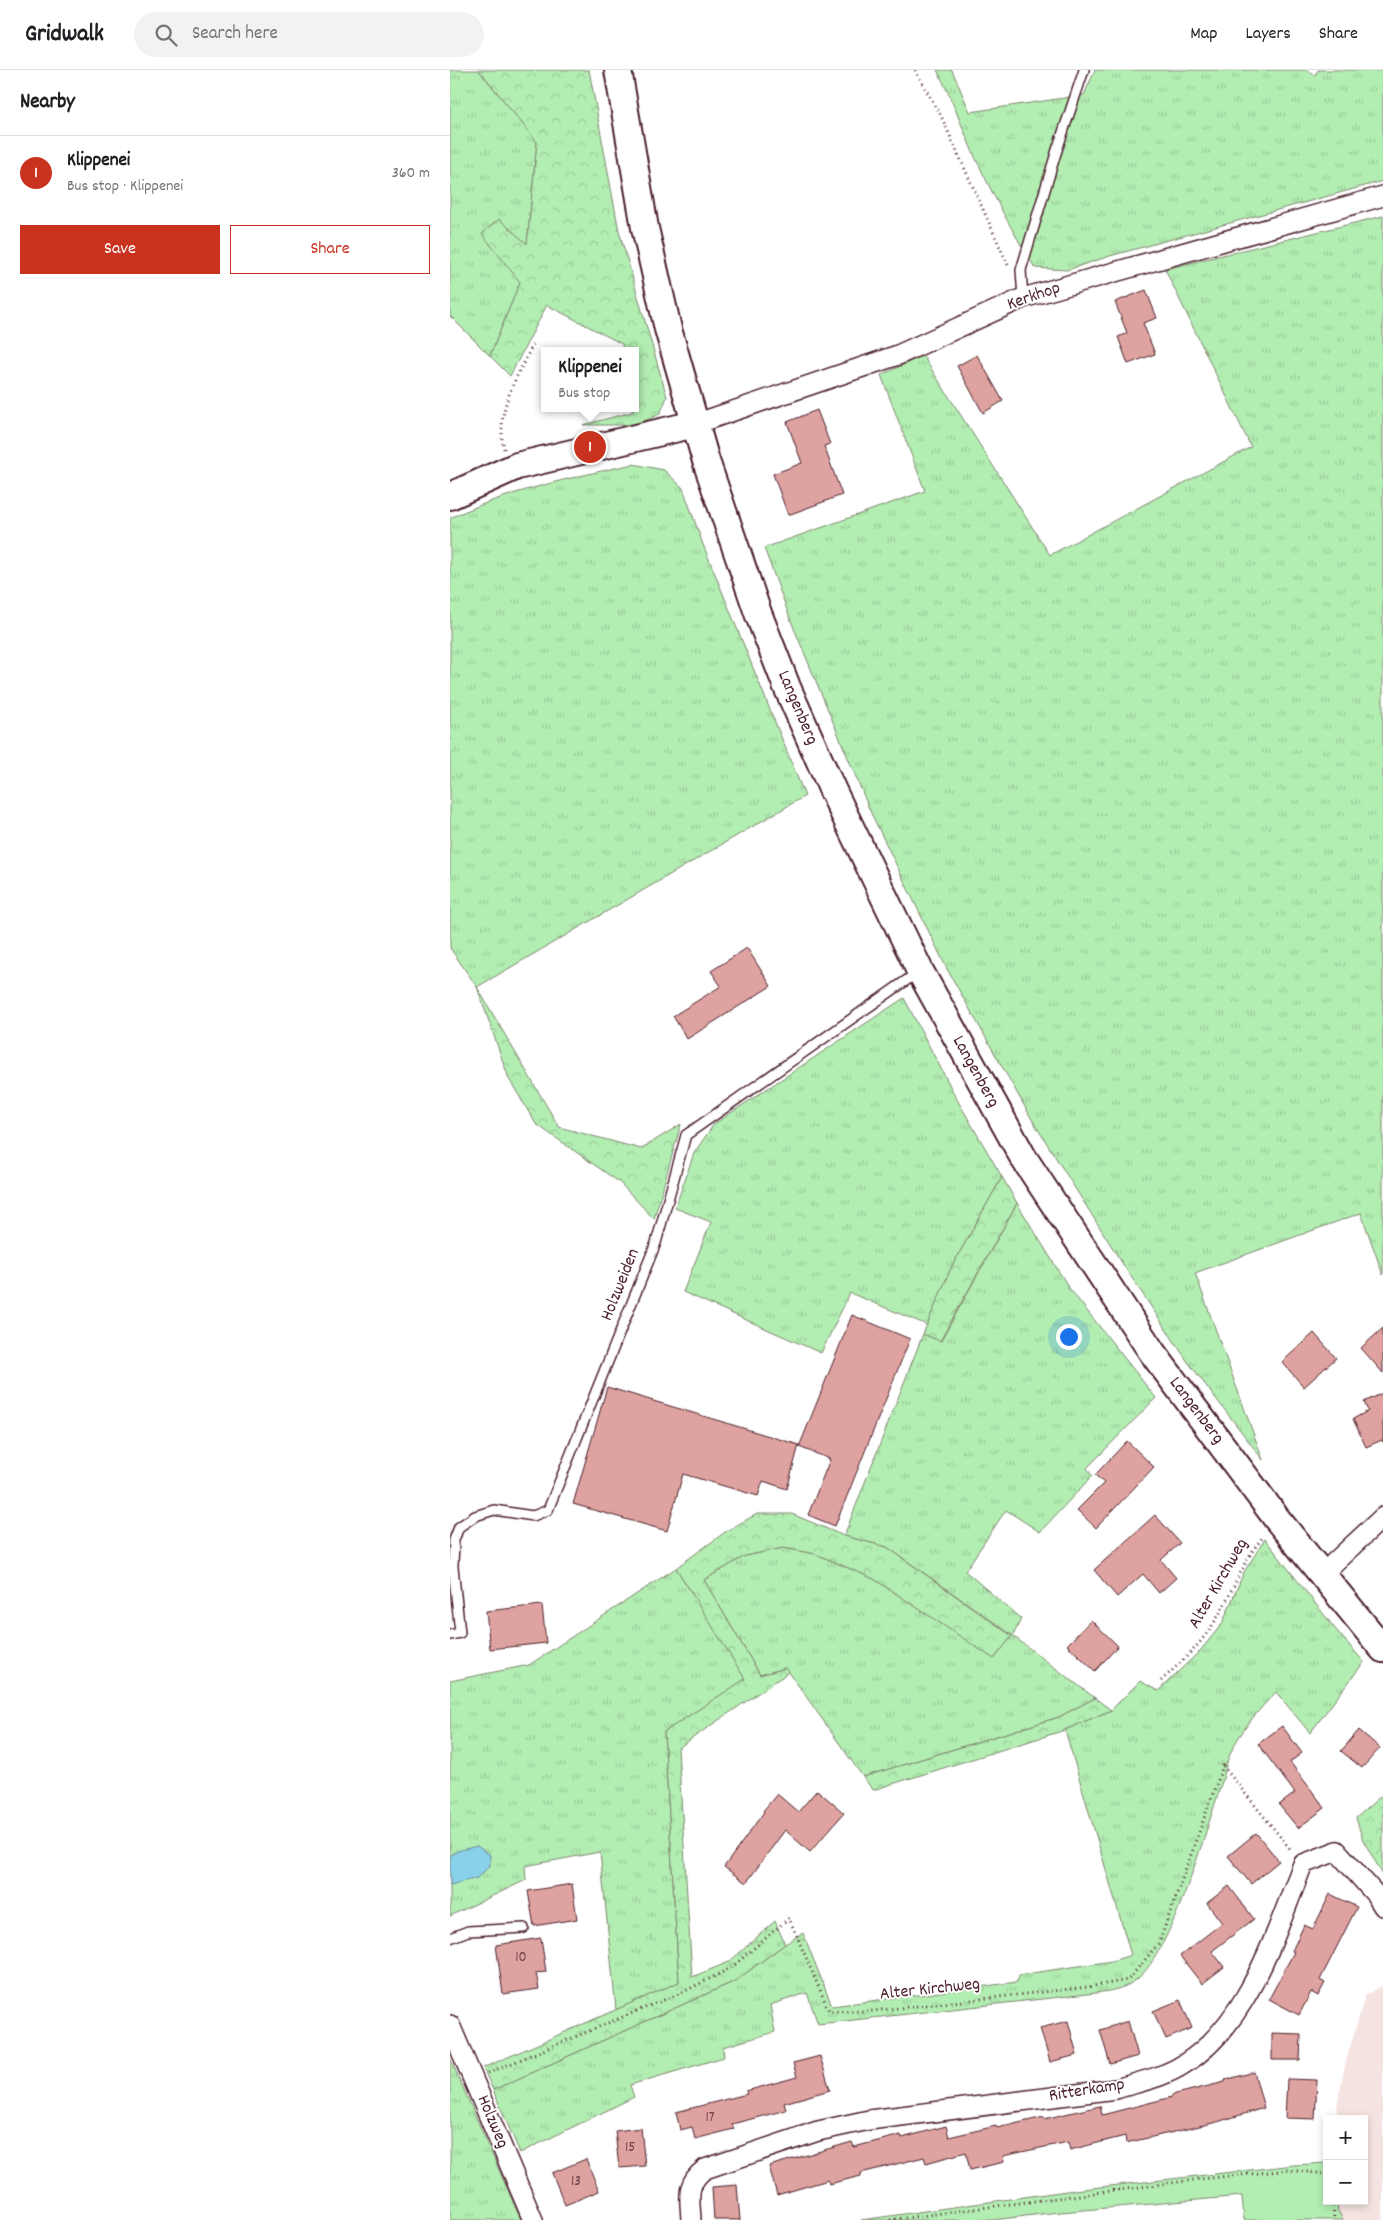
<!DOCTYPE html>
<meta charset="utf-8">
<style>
body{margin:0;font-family:Dekko,sans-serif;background:#f2f2f2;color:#202124}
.controls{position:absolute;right:15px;bottom:15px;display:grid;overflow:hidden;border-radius:0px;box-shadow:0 2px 8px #0003}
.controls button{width:45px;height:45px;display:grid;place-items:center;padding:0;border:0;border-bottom:1px solid #e0e0e0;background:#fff;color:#202124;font:25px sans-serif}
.you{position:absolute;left:618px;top:1266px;width:18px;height:18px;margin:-12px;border:4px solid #fff;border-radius:50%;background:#1a73e8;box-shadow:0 0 0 8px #1a73e833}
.badge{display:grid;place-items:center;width:32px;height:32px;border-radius:50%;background:#c8321e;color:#fff;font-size:16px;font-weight:700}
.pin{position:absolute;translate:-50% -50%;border:2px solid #fff;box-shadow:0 1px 5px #0006}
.popup{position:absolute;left:91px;top:277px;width:98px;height:65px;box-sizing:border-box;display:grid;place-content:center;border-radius:0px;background:#fff;filter:drop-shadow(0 1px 4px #0005);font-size:16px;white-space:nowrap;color:#757577}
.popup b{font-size:19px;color:#202124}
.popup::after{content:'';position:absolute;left:50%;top:100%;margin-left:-10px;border:10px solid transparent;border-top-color:#fff}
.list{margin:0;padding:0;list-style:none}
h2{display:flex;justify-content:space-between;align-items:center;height:65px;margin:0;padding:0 20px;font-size:21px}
h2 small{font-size:16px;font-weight:400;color:#757577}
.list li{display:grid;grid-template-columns:32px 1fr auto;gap:15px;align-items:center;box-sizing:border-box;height:75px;padding:0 20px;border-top:1px solid #e0e0e0}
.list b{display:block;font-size:19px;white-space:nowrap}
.list p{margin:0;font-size:16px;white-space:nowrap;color:#757577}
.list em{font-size:16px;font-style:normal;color:#757577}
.actions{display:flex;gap:10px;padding:15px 20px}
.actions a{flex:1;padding:11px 0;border:1px solid #c8321e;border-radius:0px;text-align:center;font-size:18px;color:#c8321e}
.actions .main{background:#c8321e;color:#fff}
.icon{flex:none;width:28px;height:28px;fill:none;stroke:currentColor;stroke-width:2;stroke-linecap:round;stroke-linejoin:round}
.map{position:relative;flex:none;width:933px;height:2150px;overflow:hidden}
header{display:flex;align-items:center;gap:30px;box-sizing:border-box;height:70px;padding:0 25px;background:#fff;border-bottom:1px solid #e0e0e0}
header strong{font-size:24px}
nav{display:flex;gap:28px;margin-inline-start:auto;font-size:18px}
.search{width:350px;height:45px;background:#f2f2f2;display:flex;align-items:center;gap:12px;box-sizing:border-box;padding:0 18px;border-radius:28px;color:#757577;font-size:19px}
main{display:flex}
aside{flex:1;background:#fff}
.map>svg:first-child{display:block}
.built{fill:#f5e3e2}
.grass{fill:url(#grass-tufts);stroke:#7e866e}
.forest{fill:url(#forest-crowns);stroke:#7e866e}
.green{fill:#b2edb2;stroke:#7e866e}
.water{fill:#88d1e9;stroke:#6f8a9d}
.building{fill:#dea3a0;stroke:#4a1f2b}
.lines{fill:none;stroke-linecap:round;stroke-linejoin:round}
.lane-casing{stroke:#4a1f2b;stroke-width:12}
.street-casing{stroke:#4a1f2b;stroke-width:22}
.secondary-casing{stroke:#4a1f2b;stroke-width:30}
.path{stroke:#4a1f2b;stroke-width:3;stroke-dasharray:1 4;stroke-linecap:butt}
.lane{stroke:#fff;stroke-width:9}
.street{stroke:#fff;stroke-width:19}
.secondary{stroke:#fff;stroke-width:26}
.labels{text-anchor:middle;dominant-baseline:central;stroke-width:4;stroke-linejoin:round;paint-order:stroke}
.number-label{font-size:15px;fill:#6f4048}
.street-label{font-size:18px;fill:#4a1f2b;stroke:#fff}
</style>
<header>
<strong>Gridwalk</strong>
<div class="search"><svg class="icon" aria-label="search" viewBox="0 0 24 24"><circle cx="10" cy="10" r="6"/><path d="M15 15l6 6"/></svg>Search here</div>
<nav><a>Map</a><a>Layers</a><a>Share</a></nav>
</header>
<main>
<aside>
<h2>Nearby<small></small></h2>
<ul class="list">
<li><span class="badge">1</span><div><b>Klippenei</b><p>Bus stop · Klippenei</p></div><em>360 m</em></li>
</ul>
<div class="actions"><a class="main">Save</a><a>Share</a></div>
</aside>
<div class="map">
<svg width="933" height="2150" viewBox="0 0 933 2150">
<defs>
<pattern id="grass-tufts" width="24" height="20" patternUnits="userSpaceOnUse" patternTransform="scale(1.25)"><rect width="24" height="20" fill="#b2edb2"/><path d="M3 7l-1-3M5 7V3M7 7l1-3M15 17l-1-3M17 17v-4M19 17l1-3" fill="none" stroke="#9bcb99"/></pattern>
<pattern id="forest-crowns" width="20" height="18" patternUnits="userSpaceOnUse" patternTransform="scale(1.25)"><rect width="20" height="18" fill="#b2edb2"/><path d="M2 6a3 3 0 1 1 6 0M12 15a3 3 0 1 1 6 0" fill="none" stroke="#9bcb99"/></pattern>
</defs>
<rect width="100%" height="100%" fill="#fff"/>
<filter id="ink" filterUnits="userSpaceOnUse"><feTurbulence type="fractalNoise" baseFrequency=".02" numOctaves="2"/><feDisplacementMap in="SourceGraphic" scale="10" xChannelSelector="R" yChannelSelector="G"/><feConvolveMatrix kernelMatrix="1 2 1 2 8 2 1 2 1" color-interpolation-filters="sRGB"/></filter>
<g filter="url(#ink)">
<polygon class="built" points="933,1915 933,2150 893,2150 888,2141 887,2131 914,2131 914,2049 886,2049 888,2030 895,1995 915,1926"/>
<g class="grass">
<polygon points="0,0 29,0 87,72 77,175 70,212 40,286 0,246"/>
<path d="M487 0H502L520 42 634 25 645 0H857L865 5 868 0H933V111L660 186 617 200 585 198C563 163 543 125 525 87 512 58 502 28 487 0Z"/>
<polygon points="933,146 933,1205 911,1143 745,1203 813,1390 738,1292 674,1196 584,1053 497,899 421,743 343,556 314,478 475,421 431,305 473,286 600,485 801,377 715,199"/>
<path d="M183 394 214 400 233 418 252 472 355 726 27 917 0 878V448C58 421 120 408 183 394Z"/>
<polygon points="454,928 509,1033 552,1107 501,1198 477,1255 400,1223 371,1283 233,1222 261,1152 225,1138 244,1083 264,1054"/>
<polygon points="567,1133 619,1218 706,1328 637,1398 642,1406 590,1462 556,1440 515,1501 571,1549 563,1566 645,1628 609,1647 413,1707 336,1598 310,1605 254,1510 295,1486 333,1478 366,1484 424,1509 545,1588 562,1565 437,1477 394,1466 473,1264 491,1271"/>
<path d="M815 1469 886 1560 914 1592 860 1663 826 1622C804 1645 778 1674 774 1706 758 1753 722 1883 686 1910 674 1919 660 1921 646 1923L368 1954 357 1923 320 1935 325 1962 273 1977 274 1987 180 2015 184 2027 70 2083 43 2020 285 1911 335 1874 353 1863 382 1936 567 1912 569 1905 662 1891 681 1885 615 1660 661 1640 690 1611 708 1621 750 1581 772 1554 794 1502Z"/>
<polygon points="226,1498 296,1609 214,1662 229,1912 166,1940 150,1782 75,1796 76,1810 0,1846 0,1611 79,1595"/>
<polygon points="0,1988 71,2150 0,2150"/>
</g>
<g class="forest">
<polygon points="29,0 139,0 169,161 217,327 210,344 186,355 133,355 182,342 182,338 185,338 185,281 173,281 172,274 97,235 60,306 40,286 70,212 32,164 49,149 77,174 87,72"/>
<polygon points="27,917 109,1057 191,1079 231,1054 204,1149 169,1112 86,1054 59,1009"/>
<polygon points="552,1107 567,1133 490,1271 473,1264 501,1198"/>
<polygon points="307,1444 342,1444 394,1466 437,1477 562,1566 544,1589 424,1509 366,1484 333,1478 295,1486 254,1510 310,1605 336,1598 339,1602 228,1678 242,1907 279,1892 325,1851 335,1874 285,1911 43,2020 33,1998 229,1912 214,1662 295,1609 226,1498 278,1460"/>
<polygon points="645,1628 661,1640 615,1660 423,1720 413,1707 609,1647"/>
<polygon points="933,1724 933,1805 913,1770 906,1748"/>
</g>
<polygon class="green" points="877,2093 877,2131 887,2131 888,2141 893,2150 794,2150 792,2126 600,2143 543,2150 411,2150 624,2120 844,2095"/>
<polygon class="water" points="27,1776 40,1785 40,1796 27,1808 0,1815 0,1786 7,1781"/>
<g class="building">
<polygon points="696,220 707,248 693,253 705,284 678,294 668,267 677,263 665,232"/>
<polygon points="527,285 553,331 533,343 507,296"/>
<polygon points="367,340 380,374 374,376 392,425 338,445 323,404 352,393 337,352"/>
<polygon points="297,878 321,916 237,969 223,946 271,916 261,901"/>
<polygon points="402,1245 460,1269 385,1456 358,1445 380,1389 349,1377"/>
<polygon points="933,1258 933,1303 911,1278"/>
<polygon points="864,1263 886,1288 854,1317 832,1292"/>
<polygon points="157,1317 349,1375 337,1419 313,1411 308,1426 233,1404 217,1461 123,1434"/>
<polygon points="933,1323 933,1372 932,1370 916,1377 903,1349 918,1341 914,1332"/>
<polygon points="677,1371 704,1397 646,1458 627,1440 654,1413 645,1405"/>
<polygon points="705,1445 730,1473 711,1490 726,1508 709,1523 693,1504 667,1527 644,1500"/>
<polygon points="92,1535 96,1573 40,1579 36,1541"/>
<polygon points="641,1550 668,1576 645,1601 617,1575"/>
<polygon points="832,1656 852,1683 840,1692 875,1738 848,1758 829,1735 845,1723 808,1674"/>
<polygon points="909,1660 930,1678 912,1698 891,1681"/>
<polygon points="367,1720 394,1743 360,1782 335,1760 296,1813 274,1797 314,1742 313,1741 327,1724 348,1742"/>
<polygon points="806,1763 829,1791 801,1814 778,1786"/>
<polygon points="122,1814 127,1849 84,1856 78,1821"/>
<polygon points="779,1816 804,1849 762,1881 774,1897 752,1914 730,1886 772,1853 757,1833"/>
<polygon points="880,1824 907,1837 870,1910 875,1913 868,1926 861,1922 849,1945 819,1929 844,1882 842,1881 854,1855 863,1859"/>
<polygon points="91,1868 96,1902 86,1903 89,1919 53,1924 46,1875"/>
<polygon points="730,1930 742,1958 716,1969 703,1941"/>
<polygon points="618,1951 627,1985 600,1992 590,1958"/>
<polygon points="678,1951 688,1986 660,1994 650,1960"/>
<polygon points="822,1963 851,1964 850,1990 822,1990"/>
<polygon points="370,1986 380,2020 334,2033 336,2040 282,2054 284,2059 245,2069 242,2057 230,2060 226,2042 297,2024 296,2021 347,2007 343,1993"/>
<polygon points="804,2002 814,2038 767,2052 676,2073 675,2066 620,2080 618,2072 553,2086 554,2092 520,2100 516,2082 476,2093 474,2087 411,2103 411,2106 379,2114 378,2110 327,2125 319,2096 402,2072 404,2077 451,2065 452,2068 496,2056 499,2067 546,2056 547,2058 594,2047 594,2049 650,2036 652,2045 722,2027 722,2025 775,2012 775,2010"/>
<polygon points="837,2009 867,2010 865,2049 835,2048"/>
<polygon points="191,2058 195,2096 169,2098 165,2061"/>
<polygon points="136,2089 149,2121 115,2135 102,2103"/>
<polygon points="287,2115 290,2150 264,2150 262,2117"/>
</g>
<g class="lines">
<defs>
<g id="lane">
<polyline points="573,228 571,200 606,83 634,0"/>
<polyline points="0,1565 10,1563 3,1497 4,1470 9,1457 25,1446 44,1440 83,1446 98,1440 206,1173 236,1065 467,903"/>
<polyline points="0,1868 18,1861 74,1858"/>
</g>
<g id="street">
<polyline points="245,354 448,285 573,228 933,126"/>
<polyline points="872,1504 933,1447"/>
<polyline points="0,1955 83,2150"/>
<path d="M241 2150C240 2127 235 2114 255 2099L368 2061 419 2050 666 2019C688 2012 715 2007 734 1994 799 1954 826 1861 853 1794L887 1781 926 1825 933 1836"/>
</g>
<g id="secondary">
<polyline points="168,0 195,158 218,259 256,391 308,543 337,617 383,721 470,901 573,1087 702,1282 827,1449 933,1579"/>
<polyline points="0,426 67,396 245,354"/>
</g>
</defs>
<use href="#lane" class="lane-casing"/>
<use href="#street" class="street-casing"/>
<use href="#secondary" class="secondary-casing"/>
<g class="path">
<polyline points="465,0 492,48 558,195"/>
<path d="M54 379C45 339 67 308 84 272"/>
<path d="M711 1611C730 1593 749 1577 763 1554 782 1526 791 1493 813 1467"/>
<polyline points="38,2003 233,1922 281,1898 339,1848 379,1941 422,1941 638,1917 678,1910 709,1873 773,1696 841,1780"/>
<polyline points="883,2131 884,2150"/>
<polyline points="440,2150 751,2109 839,2100 877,2104"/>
</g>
<use href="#lane" class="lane"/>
<use href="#street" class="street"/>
<use href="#secondary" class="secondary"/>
</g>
</g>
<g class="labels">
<g class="number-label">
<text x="71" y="1888">10</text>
<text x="260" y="2048">17</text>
<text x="180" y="2078">15</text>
<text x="126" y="2112">13</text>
</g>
<g class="street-label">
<text transform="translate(584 227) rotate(-19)">Kerkhop</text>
<text transform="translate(347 638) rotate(67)">Langenberg</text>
<text transform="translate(525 1002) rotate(61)">Langenberg</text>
<text transform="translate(171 1215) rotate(-68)">Holzweiden</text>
<text transform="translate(746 1341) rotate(53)">Langenberg</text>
<text transform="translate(769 1514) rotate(-60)">Alter Kirchweg</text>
<text transform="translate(480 1920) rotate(-6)">Alter Kirchweg</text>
<text transform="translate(637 2021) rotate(-9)">Ritterkamp</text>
<text transform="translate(42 2052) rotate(67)">Holzweg</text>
</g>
</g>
</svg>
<div class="controls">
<button>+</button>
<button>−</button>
</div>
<div class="you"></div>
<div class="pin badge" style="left:140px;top:377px">1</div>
<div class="popup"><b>Klippenei</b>Bus stop</div>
</div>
</main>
